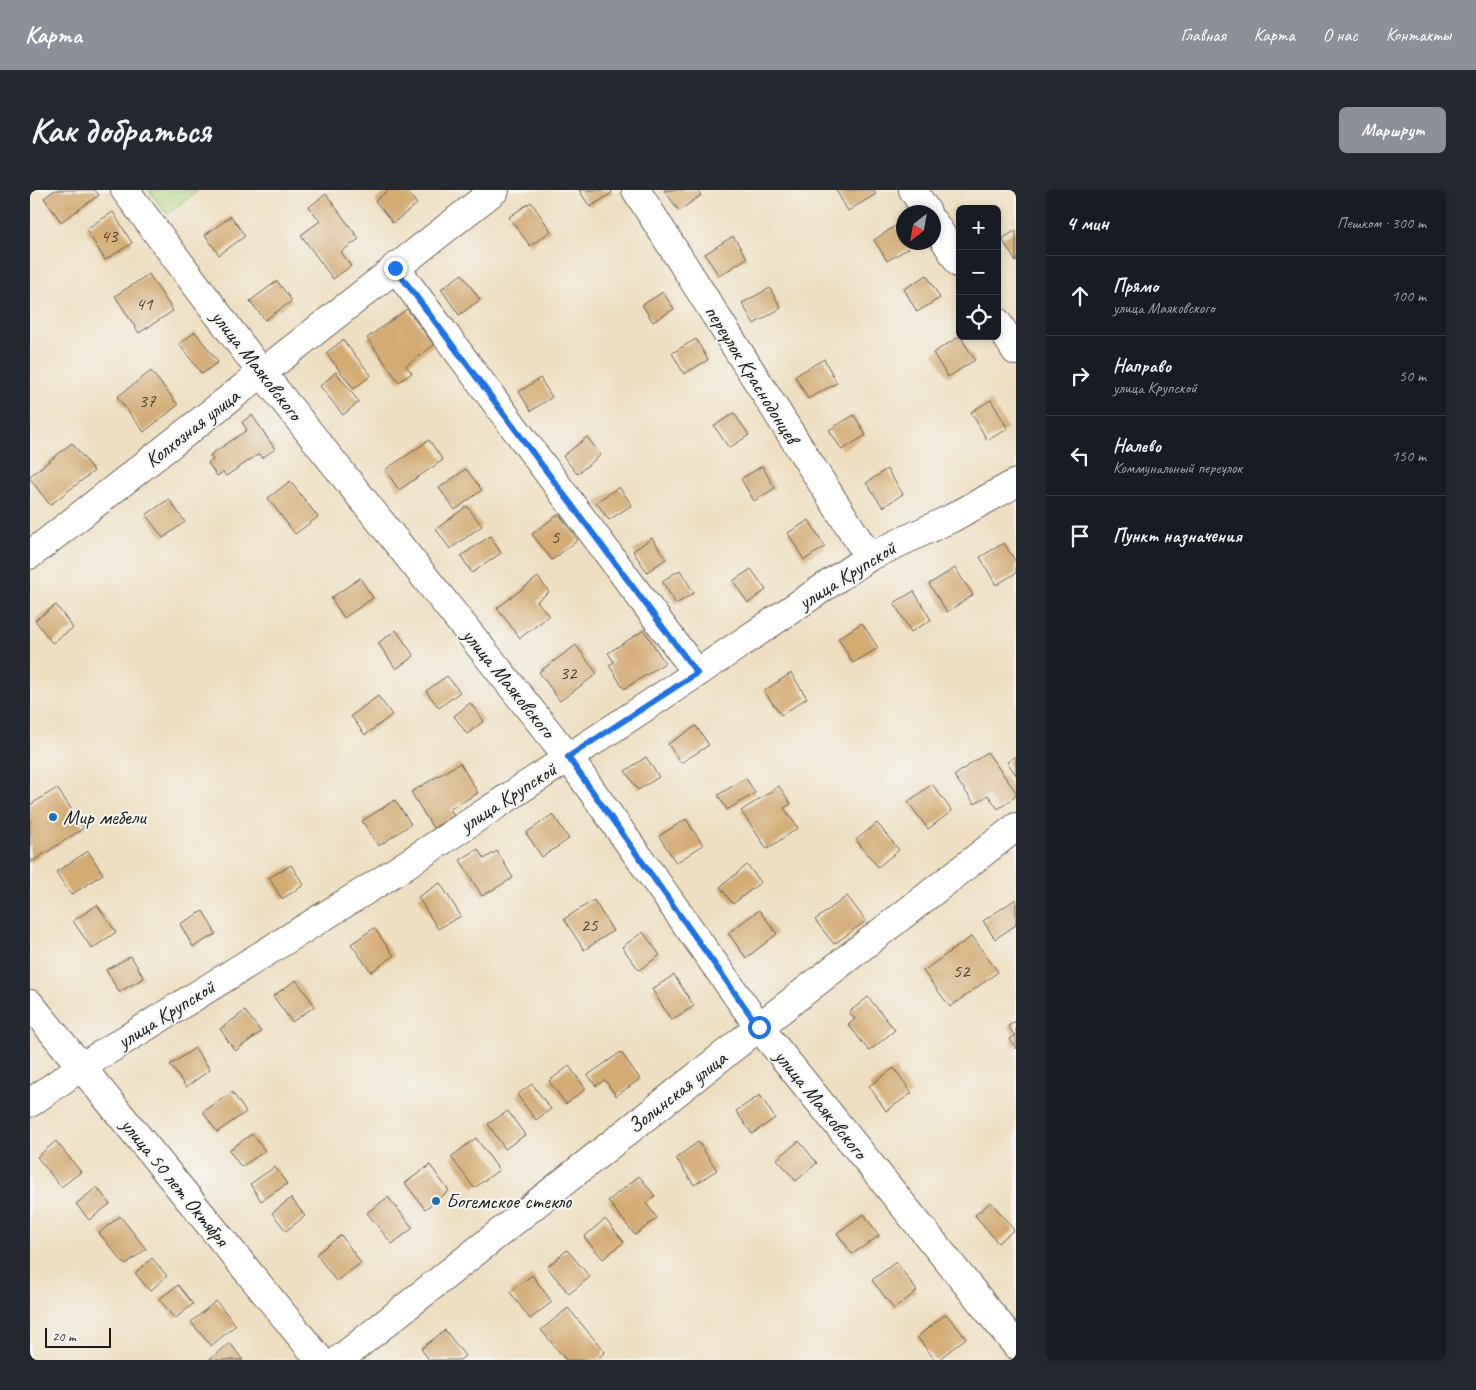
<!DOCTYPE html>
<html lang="ru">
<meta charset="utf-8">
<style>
body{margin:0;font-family:Caveat,sans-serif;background:#242831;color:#f1f3f6}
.controls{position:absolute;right:15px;top:15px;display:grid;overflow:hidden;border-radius:8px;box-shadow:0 2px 8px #0003}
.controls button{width:45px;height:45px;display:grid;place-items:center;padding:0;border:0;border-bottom:1px solid #363941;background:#171b24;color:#f1f3f6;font:25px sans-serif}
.compass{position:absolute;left:866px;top:15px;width:45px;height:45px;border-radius:50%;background:#171b24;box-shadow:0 2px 8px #0003;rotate:211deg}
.scale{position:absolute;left:15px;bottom:12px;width:66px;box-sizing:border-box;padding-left:5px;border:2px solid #1c1c1c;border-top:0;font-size:14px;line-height:18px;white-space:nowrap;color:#1c1c1c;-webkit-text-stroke:4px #f6f6f2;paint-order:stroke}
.stop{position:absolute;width:15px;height:15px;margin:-11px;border:4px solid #1a73e8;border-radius:50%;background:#fff}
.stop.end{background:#1a73e8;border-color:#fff;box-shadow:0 1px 5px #0008}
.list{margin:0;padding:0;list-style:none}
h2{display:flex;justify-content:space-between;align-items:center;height:65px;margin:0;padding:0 20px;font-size:21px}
h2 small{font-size:16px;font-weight:400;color:#9ea1a6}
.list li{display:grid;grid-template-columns:32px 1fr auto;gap:15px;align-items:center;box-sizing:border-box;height:80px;padding:0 20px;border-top:1px solid #363941}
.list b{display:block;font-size:19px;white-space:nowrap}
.list p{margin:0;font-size:16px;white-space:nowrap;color:#9ea1a6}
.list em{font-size:16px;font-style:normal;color:#9ea1a6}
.icon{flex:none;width:28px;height:28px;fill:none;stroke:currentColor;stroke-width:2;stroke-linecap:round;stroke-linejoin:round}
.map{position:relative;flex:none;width:986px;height:1170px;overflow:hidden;border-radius:8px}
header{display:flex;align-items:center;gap:30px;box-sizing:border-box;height:70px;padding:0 25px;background:#8c9099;color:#fff}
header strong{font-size:24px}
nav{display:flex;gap:28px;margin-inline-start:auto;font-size:18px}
.intro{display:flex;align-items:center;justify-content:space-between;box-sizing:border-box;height:120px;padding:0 30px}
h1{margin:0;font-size:35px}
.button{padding:12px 22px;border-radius:8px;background:#8c9099;color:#fff;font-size:18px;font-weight:700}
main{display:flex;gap:30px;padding:0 30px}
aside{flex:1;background:#171b24;border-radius:8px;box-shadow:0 2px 8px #0003}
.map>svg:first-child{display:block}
.green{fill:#b2d67f;stroke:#67794e}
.building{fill:#d4ab73}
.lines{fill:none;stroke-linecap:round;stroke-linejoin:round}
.minor-casing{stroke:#666055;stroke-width:30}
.major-casing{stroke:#666055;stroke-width:30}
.minor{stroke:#fff;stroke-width:28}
.major{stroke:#fff;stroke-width:28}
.route{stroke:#1a73e8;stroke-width:6}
.poi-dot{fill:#1f6fb2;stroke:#f6f6f2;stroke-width:2}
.labels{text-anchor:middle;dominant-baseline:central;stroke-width:4;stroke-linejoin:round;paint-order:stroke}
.number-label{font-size:19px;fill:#4a4032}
.street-label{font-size:21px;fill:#1c1c1c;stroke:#f6f6f2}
.poi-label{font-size:21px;fill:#1c1c1c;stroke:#f6f6f2;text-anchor:start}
</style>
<header>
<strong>Карта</strong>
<nav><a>Главная</a><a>Карта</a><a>О нас</a><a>Контакты</a></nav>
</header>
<div class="intro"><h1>Как добраться</h1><a class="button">Маршрут</a></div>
<main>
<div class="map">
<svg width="986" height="1170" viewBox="0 0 986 1170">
<rect width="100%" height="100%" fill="#f6f6f2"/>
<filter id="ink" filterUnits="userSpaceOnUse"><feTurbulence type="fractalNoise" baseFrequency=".02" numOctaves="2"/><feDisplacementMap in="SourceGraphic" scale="10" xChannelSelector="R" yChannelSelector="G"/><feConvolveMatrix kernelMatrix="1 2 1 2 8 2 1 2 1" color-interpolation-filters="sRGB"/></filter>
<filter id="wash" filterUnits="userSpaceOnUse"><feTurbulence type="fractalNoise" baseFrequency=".0096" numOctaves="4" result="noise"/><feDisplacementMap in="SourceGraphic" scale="20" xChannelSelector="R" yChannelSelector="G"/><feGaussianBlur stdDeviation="1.12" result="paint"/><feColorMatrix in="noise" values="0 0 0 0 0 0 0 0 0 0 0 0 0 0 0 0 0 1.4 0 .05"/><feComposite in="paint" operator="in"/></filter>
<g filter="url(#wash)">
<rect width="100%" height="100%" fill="#efdfc0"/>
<polygon class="green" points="119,0 169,0 137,24"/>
<g id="blocks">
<g class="building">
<polygon points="25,0 65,0 69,5 31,32 14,8"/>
<polygon points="359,0 376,0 387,14 363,33 345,11"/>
<polygon points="549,0 581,0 582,3 560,17"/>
<polygon points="634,0 667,0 671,5 649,21"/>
<polygon points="806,0 844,0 846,4 818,21"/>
<polygon points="296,4 329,49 311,62 321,76 303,89 271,45 290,31 279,17"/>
<polygon points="501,12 521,41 500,56 479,27"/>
<polygon points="83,22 102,53 75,70 56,39"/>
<polygon points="201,26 215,46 189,65 175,45"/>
<polygon points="865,36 874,49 874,52 875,52 879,58 857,71 844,50"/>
<polygon points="986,40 986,72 972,49"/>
<polygon points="703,46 717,68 689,86 675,64"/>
<polygon points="119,84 143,121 109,143 85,106"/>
<polygon points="432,84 450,110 429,125 411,99"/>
<polygon points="897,85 910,108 887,122 874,99"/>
<polygon points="247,91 262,111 235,130 220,111"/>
<polygon points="740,98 751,118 724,134 712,113"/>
<polygon points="633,102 644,119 623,132 612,115"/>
<polygon points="377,119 404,155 376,176 382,183 369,192 337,148"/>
<polygon points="165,142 188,172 172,184 149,154"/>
<polygon points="930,146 945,170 918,187 903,163"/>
<polygon points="666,149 678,170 654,184 642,163"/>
<polygon points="313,150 341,185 324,199 296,163"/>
<polygon points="794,169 807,193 778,209 765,186"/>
<polygon points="121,181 148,215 114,242 87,207"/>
<polygon points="306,182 329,212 313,225 290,196"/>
<polygon points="510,188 522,207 501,221 489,202"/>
<polygon points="961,210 978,239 957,250 941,222"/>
<polygon points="704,223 719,245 699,258 684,236"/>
<polygon points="222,225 245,259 232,268 229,264 196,286 193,282 187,286 178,273 183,270 180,265 217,240 212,232"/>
<polygon points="824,225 836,245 812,260 799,240"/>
<polygon points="557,247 571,265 547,284 533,266"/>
<polygon points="399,250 413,270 369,300 355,280"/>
<polygon points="42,253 64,281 20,315 0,289 0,286"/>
<polygon points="732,276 745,298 724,311 711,289"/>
<polygon points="436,279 452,300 425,320 409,298"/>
<polygon points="857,279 873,304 853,317 836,293"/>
<polygon points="260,291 288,327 265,344 238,308"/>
<polygon points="589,297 602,315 579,330 566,312"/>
<polygon points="139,309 155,332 133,348 116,325"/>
<polygon points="437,316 452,336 420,359 406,339"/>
<polygon points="529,324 548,350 522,370 502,344"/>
<polygon points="779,330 795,357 774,370 758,343"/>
<polygon points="460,346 471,363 442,383 431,366"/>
<polygon points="622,348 636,369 617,382 603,361"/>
<polygon points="974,353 986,372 986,383 966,395 950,367"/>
<polygon points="925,378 943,405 917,422 899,394"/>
<polygon points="721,379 736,400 718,413 703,391"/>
<polygon points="650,380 664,403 646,414 632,391"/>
<polygon points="508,387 519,402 507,411 519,426 490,448 467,418"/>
<polygon points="330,388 343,408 314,428 301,408"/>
<polygon points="884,401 901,430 881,442 864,413"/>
<polygon points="26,415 43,438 22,453 5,430"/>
<polygon points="832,433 848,458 823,473 808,448"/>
<polygon points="366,440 384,466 366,479 348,453"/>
<polygon points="614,440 635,473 594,499 579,475 584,472 578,463"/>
<polygon points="546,455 567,484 530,511 509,482"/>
<polygon points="761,483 777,508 751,525 734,501"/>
<polygon points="417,486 430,502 409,518 396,501"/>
<polygon points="348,506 362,525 335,545 321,526"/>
<polygon points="440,513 454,531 437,544 424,526"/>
<polygon points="666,536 679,555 651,573 638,554"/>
<polygon points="957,562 986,602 986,606 968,619 958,605 945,614 924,586"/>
<polygon points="986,566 986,585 977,572"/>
<polygon points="616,567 629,587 608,600 595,581"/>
<polygon points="430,573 448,603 420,619 424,626 403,638 381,602"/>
<polygon points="716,588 725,603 697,620 688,605"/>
<polygon points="902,594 922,621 898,639 878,612"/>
<polygon points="749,596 761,614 754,618 768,638 737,659 711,621"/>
<polygon points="27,598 54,638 0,673 0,615"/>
<polygon points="365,610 381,634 349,656 332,631"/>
<polygon points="523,624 539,649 512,667 496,643"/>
<polygon points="656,629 673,655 646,673 629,646"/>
<polygon points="847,633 869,660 848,677 826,650"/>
<polygon points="448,659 454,669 467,661 483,688 452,706 430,670"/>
<polygon points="58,661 73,684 41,705 26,682"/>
<polygon points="261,675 274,695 252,709 239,688"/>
<polygon points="717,675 731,692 703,714 690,697"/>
<polygon points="410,693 431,726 408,739 388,707"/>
<polygon points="817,706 836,731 804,754 785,730"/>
<polygon points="986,709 986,735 965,749 953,731"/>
<polygon points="564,710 583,741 554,760 534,729"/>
<polygon points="67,715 86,742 62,759 43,731"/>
<polygon points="729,720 747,744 716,768 698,743"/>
<polygon points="173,721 186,744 163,757 150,734"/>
<polygon points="344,738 364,766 341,782 321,754"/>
<polygon points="613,742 630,765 609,780 592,757"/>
<polygon points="942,746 968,782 920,817 893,781"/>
<polygon points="101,766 114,788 89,802 76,780"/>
<polygon points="644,785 664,816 641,830 622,799"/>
<polygon points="266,790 285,816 262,832 243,806"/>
<polygon points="838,807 865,840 839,861 818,834 825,829 819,822"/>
<polygon points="215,821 231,842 205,861 190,839"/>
<polygon points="986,831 986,859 980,849 985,846 978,836"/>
<polygon points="165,858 180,880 156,897 140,875"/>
<polygon points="591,862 610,889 586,906 575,890 566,896 558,885"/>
<polygon points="539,876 556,899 536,914 519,891"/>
<polygon points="864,878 882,903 856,921 839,896"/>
<polygon points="502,894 521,919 506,930 487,905"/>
<polygon points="202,902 216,922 187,942 173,922"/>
<polygon points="730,905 745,928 722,944 706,921"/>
<polygon points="478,921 495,945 475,959 458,934"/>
<polygon points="222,944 235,961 211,977 199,960"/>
<polygon points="446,948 469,980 444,998 421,967"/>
<polygon points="26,951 51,982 31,997 7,967"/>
<polygon points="769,951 787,973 766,991 747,969"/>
<polygon points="668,952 687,980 664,995 646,968"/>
<polygon points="400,975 419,1001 395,1019 375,993"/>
<polygon points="245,977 257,994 231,1011 220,994"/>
<polygon points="609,986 625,1006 616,1013 627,1028 605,1045 578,1011"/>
<polygon points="67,997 80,1014 59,1030 46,1014"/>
<polygon points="358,1007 383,1038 362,1054 337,1023"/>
<polygon points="261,1008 275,1026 256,1041 242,1023"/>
<polygon points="961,1012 984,1040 968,1053 945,1025"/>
<polygon points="834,1024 849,1046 822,1064 807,1043"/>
<polygon points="90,1026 116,1059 95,1075 69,1043"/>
<polygon points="575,1029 594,1052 573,1069 554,1047"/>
<polygon points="311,1045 331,1073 306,1091 286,1064"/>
<polygon points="537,1060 560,1087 539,1104 517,1077"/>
<polygon points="122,1068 137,1086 120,1101 105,1083"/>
<polygon points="866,1072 887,1101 864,1119 842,1090"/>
<polygon points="502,1085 522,1112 500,1129 480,1102"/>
<polygon points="148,1095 163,1114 145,1129 129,1109"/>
<polygon points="186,1111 206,1135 181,1156 161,1132"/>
<polygon points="538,1118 575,1162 566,1170 536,1170 511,1140"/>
<polygon points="916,1124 936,1148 908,1170 905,1170 887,1147"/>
<polygon points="415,1140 435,1166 430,1170 399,1170 391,1159"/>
<polygon points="200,1153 213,1170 181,1170 180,1169"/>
</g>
</g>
</g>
<g filter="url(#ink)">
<use href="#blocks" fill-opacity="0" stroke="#666055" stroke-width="1"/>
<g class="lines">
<defs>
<g id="minor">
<polyline points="95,0 232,183 538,567 729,837 986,1155"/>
<polyline points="606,0 839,367"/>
<polyline points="883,0 897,22"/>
<polyline points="904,33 930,74"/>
<polyline points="365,77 667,483"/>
<polyline points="967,132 986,161"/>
<polyline points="0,365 465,0"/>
<polyline points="0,913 51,877 351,691 667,483 839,367 922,328 986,293"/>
<polyline points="309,1170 729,837 986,637"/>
</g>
<polyline id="major" points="0,814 290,1170"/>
</defs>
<use href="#minor" class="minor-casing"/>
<use href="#major" class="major-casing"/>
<use href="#minor" class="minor"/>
<use href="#major" class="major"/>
</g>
</g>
<g class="lines" filter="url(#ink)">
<polyline class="route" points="365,78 667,483 538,567 729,837"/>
</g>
<g class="poi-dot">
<circle cx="23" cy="627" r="5"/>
<circle cx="406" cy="1011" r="5"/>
</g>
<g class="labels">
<g class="number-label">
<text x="79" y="46">43</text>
<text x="114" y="114">41</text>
<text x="117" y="211">37</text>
<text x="525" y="347">5</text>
<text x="538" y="483">32</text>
<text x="559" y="735">25</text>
<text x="931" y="781">52</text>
</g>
<g class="street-label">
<text transform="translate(227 175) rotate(52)">улица Маяковского</text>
<text transform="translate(722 184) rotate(58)">переулок Краснодонцев</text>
<text transform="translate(162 238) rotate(-38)">Колхозная улица</text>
<text transform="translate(817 385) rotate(-32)">улица Крупской</text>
<text transform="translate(479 493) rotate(51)">улица Маяковского</text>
<text transform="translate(478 607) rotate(-33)">улица Крупской</text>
<text transform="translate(136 824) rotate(-32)">улица Крупской</text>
<text transform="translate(647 902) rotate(-38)">Золинская улица</text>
<text transform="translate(791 914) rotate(51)">улица Маяковского</text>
<text transform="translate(145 992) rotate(51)">улица 50 лет Октября</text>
</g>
<g class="poi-label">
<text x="33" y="627">Мир мебели</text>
<text x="416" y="1011">Богемское стекло</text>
</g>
</g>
</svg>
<div class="controls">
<button>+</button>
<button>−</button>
<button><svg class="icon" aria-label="locate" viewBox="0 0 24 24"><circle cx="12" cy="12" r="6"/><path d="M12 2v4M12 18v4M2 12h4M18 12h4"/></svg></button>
</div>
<svg class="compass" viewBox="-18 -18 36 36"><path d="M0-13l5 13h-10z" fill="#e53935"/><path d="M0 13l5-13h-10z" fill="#9ea1a6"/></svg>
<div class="scale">20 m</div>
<div class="stop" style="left:729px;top:837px"></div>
<div class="stop end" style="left:365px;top:78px"></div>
</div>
<aside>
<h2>4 мин<small>Пешком · 300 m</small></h2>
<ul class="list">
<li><svg class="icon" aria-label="ahead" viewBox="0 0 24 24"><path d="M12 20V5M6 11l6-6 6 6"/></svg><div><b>Прямо</b><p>улица Маяковского</p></div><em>100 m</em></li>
<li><svg class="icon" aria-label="right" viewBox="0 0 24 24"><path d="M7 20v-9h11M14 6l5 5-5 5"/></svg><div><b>Направо</b><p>улица Крупской</p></div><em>50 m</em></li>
<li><svg class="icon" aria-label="left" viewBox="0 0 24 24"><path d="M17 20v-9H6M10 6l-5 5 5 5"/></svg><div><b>Налево</b><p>Коммунальный переулок</p></div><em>150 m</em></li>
<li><svg class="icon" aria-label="arrive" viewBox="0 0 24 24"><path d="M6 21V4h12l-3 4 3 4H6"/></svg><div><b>Пункт назначения</b></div></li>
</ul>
</aside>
</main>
